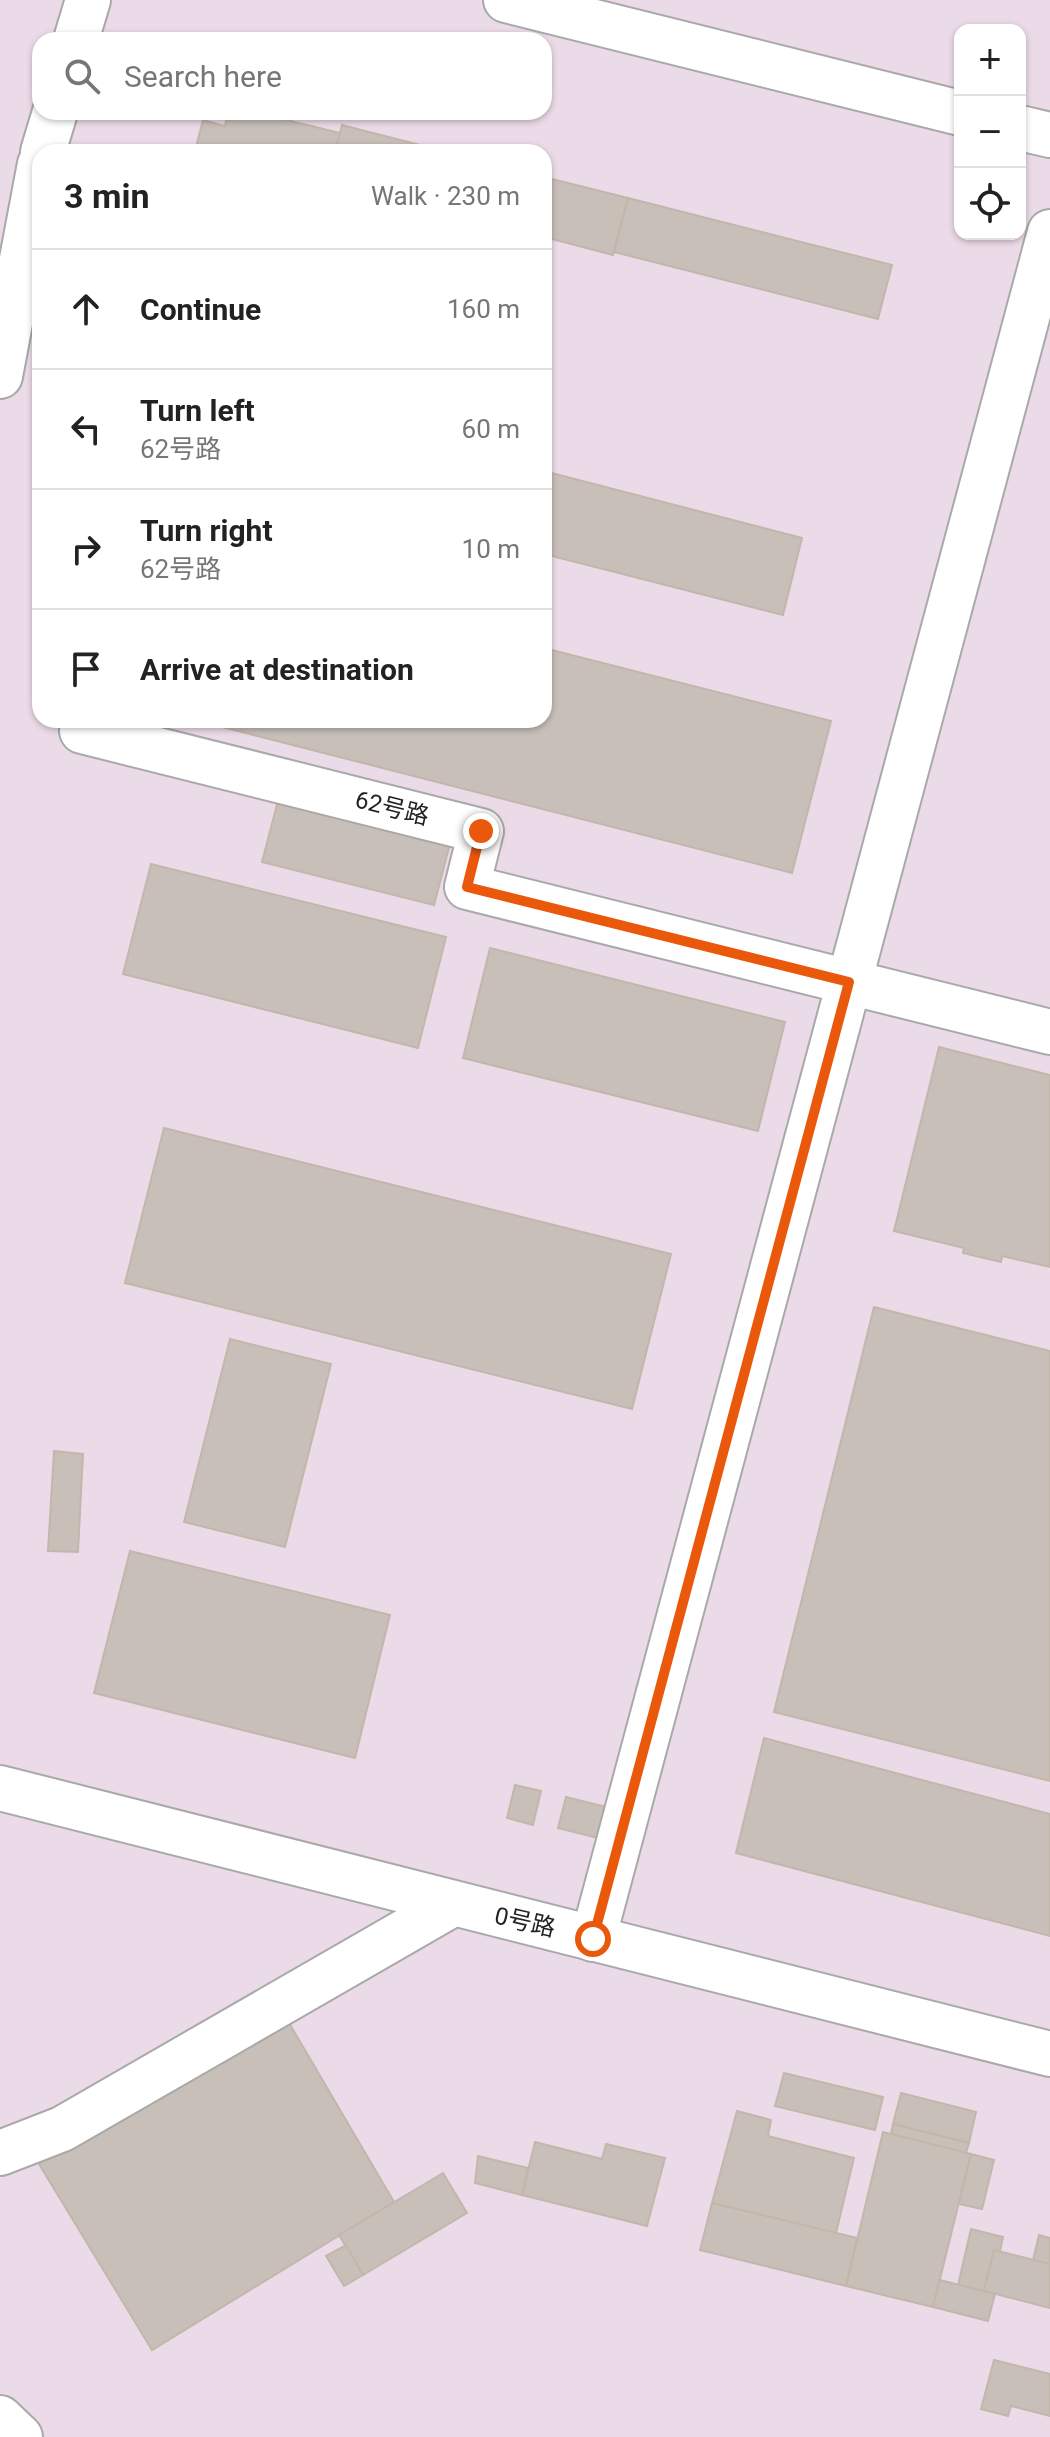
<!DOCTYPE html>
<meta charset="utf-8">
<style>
body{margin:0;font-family:Roboto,"Noto Sans SC",sans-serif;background:#f2f2f2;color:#222}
.controls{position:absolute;right:24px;top:24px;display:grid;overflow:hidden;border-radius:16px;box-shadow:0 2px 6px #0004}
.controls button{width:72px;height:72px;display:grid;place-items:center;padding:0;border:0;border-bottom:2px solid #e0e0e0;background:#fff;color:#222;font:40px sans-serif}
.stop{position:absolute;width:24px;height:24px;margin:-18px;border:6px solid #ea580c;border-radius:50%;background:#fff}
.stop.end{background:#ea580c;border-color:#fff;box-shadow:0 2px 8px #0008}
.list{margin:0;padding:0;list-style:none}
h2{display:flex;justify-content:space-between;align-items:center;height:104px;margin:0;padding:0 32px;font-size:34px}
h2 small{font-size:26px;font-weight:400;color:#767676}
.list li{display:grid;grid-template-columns:52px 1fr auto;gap:24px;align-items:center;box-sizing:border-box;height:120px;padding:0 32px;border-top:2px solid #e0e0e0}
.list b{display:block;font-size:30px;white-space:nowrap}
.list p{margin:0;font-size:26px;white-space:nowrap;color:#767676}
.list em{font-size:26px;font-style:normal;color:#767676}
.icon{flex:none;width:44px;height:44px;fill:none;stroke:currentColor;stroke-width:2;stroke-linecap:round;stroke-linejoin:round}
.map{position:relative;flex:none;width:1050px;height:2437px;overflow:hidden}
.search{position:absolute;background:#fff;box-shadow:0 2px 6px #0004;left:32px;top:32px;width:520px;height:88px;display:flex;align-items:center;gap:20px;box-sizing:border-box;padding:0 28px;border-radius:24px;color:#767676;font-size:30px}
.panel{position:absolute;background:#fff;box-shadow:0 2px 6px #0004;left:32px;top:144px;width:520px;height:584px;border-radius:24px}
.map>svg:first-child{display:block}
.industrial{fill:#ebdbe8;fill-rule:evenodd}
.building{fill:#c7bfb8;stroke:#c4b6ab;stroke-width:2}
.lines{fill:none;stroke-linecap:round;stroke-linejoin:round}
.minor-casing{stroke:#a9a9a9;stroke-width:48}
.minor{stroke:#fff;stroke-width:44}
.route{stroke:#ea580c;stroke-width:10}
.labels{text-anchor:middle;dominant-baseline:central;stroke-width:6;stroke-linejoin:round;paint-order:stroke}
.street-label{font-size:24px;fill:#222;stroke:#fff}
</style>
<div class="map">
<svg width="1050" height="2437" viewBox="0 0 1050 2437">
<rect width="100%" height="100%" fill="#f2efe9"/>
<path class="industrial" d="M0 0H1050V2437H0ZM960 30H1020V234H960ZM40 40H544V112H40ZM40 152H544V720H40Z"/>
<g class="building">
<polygon points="228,112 254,112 340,133 335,152 215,152 196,147 203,120 225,126"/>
<polygon points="342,125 447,152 335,152"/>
<polygon points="544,177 628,198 613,255 544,237"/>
<polygon points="628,198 892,265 878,319 614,252"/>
<polygon points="544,471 802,538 783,615 544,554"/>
<polygon points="544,648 831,721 792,873 195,720 544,720"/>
<polygon points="279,797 451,840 434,905 262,862"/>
<polygon points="151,864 446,937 418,1048 123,974"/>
<polygon points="490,948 785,1022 758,1131 463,1058"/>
<polygon points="939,1047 1050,1075 1050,1267 1002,1256 1001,1262 963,1253 964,1248 894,1231"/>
<polygon points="164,1128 671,1254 632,1409 125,1283"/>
<polygon points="874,1307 1050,1351 1050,1781 774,1712"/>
<polygon points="230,1339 331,1364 285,1547 184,1522"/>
<polygon points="54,1451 83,1454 78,1552 48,1551"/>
<polygon points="130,1551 390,1615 355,1758 94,1693"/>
<polygon points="764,1738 1050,1814 1050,1936 736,1853"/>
<polygon points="515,1785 541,1791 533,1825 507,1818"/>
<polygon points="566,1797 622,1811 614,1842 558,1828"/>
<polygon points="285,2016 394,2202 152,2350 39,2164"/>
<polygon points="784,2073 883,2097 875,2130 775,2106"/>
<polygon points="901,2093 976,2112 969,2143 893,2124"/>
<polygon points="737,2111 771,2120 768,2136 854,2158 836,2233 712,2203"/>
<polygon points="893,2124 969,2143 966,2153 891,2134"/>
<polygon points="883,2132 971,2154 933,2307 846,2286"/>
<polygon points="535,2142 602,2159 606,2144 665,2158 647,2226 522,2195"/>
<polygon points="971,2154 994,2160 982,2209 959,2204"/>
<polygon points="478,2156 528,2168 522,2195 475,2183"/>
<polygon points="443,2173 467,2213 363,2275 339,2235"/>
<polygon points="712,2203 857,2238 846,2286 700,2250"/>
<polygon points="971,2229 1003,2237 1000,2251 994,2250 984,2291 958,2285"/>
<polygon points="1039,2235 1050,2238 1050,2264 1033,2260"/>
<polygon points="346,2245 363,2275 344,2286 326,2256"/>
<polygon points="994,2250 1050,2264 1050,2308 984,2291"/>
<polygon points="940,2280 995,2294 988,2321 933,2307"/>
<polygon points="994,2360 1050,2374 1050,2416 1011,2406 1008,2416 981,2409"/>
</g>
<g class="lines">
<defs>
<g id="minor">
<polyline points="506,0 960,113"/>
<polyline points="76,40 88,0"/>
<polyline points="1020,128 1050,135"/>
<polyline points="43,152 55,112"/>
<polyline points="0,376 40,164"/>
<polyline points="82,731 481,831 467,887 1050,1032"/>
<polyline points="0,1788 1050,2054"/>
<polyline points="593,1939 1050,232"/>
<polyline points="0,2153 62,2129 451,1905"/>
<polyline points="0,2418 20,2437"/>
</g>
</defs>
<use href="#minor" class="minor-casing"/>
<use href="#minor" class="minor"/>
</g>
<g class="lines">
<polyline class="route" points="481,831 467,887 849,982 593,1939"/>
</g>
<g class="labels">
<g class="street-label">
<text transform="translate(392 808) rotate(14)">62号路</text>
<text transform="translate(525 1922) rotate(13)">0号路</text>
</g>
</g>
</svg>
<div class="controls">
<button>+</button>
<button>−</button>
<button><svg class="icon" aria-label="locate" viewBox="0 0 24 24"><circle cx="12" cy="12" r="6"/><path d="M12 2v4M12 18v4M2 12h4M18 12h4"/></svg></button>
</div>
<div class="stop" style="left:593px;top:1939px"></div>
<div class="stop end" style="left:481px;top:831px"></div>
<div class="search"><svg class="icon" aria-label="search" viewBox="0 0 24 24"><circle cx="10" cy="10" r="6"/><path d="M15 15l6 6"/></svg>Search here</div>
<section class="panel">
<h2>3 min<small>Walk · 230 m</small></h2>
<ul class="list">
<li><svg class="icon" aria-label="ahead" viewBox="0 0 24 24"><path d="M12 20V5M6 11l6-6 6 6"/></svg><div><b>Continue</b></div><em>160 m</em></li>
<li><svg class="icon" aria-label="left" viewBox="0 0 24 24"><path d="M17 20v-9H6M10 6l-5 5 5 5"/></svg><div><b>Turn left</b><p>62号路</p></div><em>60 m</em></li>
<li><svg class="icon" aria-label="right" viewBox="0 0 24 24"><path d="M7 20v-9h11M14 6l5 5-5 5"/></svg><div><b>Turn right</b><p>62号路</p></div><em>10 m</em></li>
<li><svg class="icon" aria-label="arrive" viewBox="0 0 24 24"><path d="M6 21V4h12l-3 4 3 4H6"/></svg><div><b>Arrive at destination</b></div></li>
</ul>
</section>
</div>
